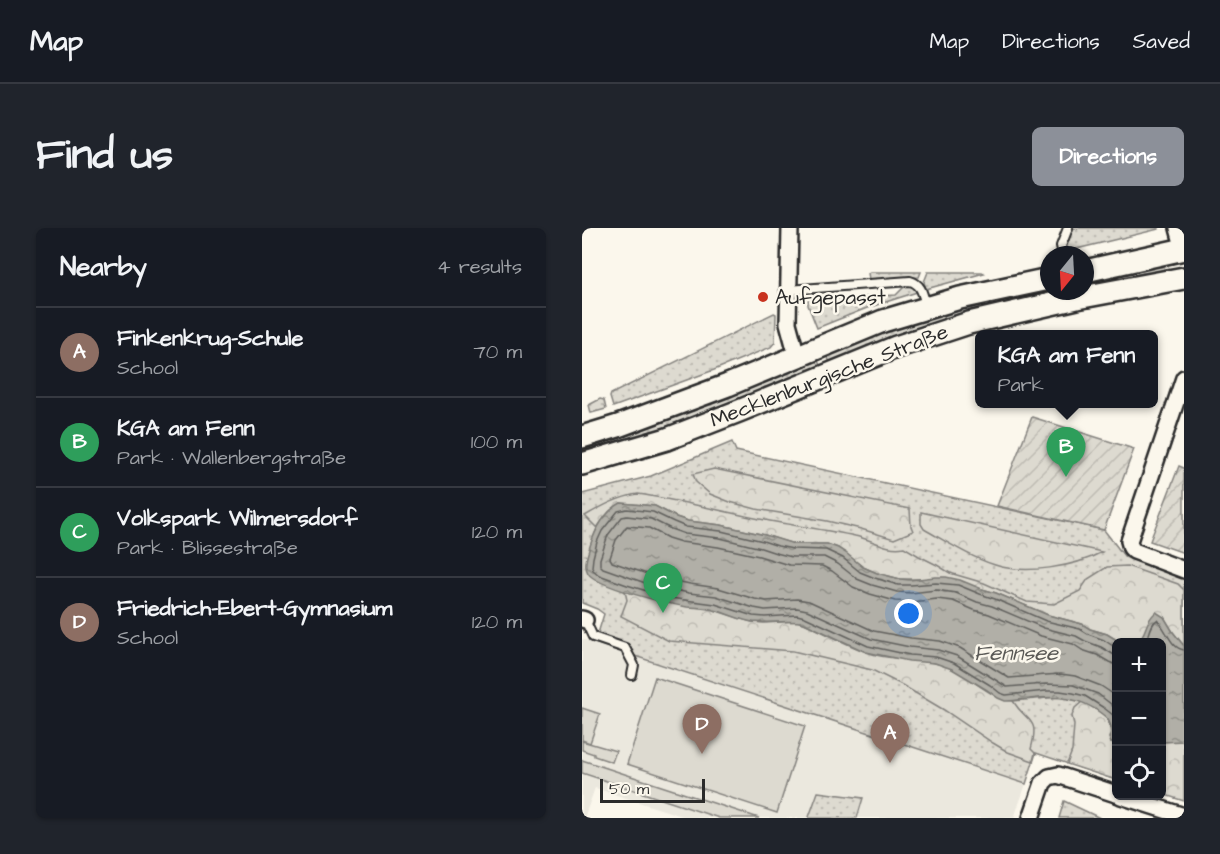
<!DOCTYPE html>
<meta charset="utf-8">
<style>
body{margin:0;font-family:"Architects Daughter",sans-serif;background:#20242c;color:#f1f3f6}
.controls{position:absolute;right:18px;bottom:18px;display:grid;overflow:hidden;border-radius:9px;box-shadow:0 2px 4px #0004}
.controls button{width:54px;height:54px;display:grid;place-items:center;padding:0;border:0;border-bottom:2px solid #363941;background:#171b24;color:#f1f3f6;font:30px sans-serif}
.compass{position:absolute;left:458px;top:18px;width:54px;height:54px;border-radius:50%;background:#171b24;box-shadow:0 2px 4px #0004;rotate:198deg}
.scale{position:absolute;left:18px;bottom:15px;width:105px;box-sizing:border-box;padding-left:6px;border:3px solid #2b2b2b;border-top:0;font-size:16px;line-height:21px;white-space:nowrap;color:#2b2b2b;-webkit-text-stroke:4px #fbf7ec;paint-order:stroke}
.you{position:absolute;left:327px;top:386px;width:21px;height:21px;margin:-15px;border:4px solid #fff;border-radius:50%;background:#1a73e8;box-shadow:0 0 0 9px #1a73e833}
.badge{display:grid;place-items:center;width:39px;height:39px;border-radius:50%;background:#8c9099;color:#fff;font-size:20px;font-weight:700}
.pin{position:absolute;translate:-50% -50px;filter:drop-shadow(0 2px 3px #0008)}
.pin::after{content:'';position:absolute;top:32px;width:21px;height:18px;background:inherit;clip-path:polygon(0 0,100% 0,50% 100%)}
.popup{position:absolute;left:393px;top:102px;width:183px;height:78px;box-sizing:border-box;display:grid;place-content:center;border-radius:9px;background:#171b24;filter:drop-shadow(0 2px 4px #0005);font-size:20px;white-space:nowrap;color:#9ea1a6}
.popup b{font-size:22px;color:#f1f3f6}
.popup::after{content:'';position:absolute;left:50%;top:100%;margin-left:-12px;border:12px solid transparent;border-top-color:#171b24}
.list{margin:0;padding:0;list-style:none}
h2{display:flex;justify-content:space-between;align-items:center;height:78px;margin:0;padding:0 24px;font-size:26px}
h2 small{font-size:20px;font-weight:400;color:#9ea1a6}
.list li{display:grid;grid-template-columns:39px 1fr auto;gap:18px;align-items:center;box-sizing:border-box;height:90px;padding:0 24px;border-top:2px solid #363941}
.list b{display:block;font-size:22px;white-space:nowrap}
.list p{margin:0;font-size:20px;white-space:nowrap;color:#9ea1a6}
.list em{font-size:20px;font-style:normal;color:#9ea1a6}
.icon{flex:none;width:33px;height:33px;fill:none;stroke:currentColor;stroke-width:2;stroke-linecap:round;stroke-linejoin:round}
.map{position:relative;flex:none;width:602px;height:590px;overflow:hidden;border-radius:9px}
header{display:flex;align-items:center;gap:36px;box-sizing:border-box;height:84px;padding:0 30px;background:#171b24;border-bottom:2px solid #363941}
header strong{font-size:28px}
nav{display:flex;gap:33px;margin-inline-start:auto;font-size:21px}
.intro{display:flex;align-items:center;justify-content:space-between;box-sizing:border-box;height:144px;padding:0 36px}
h1{margin:0;font-size:42px}
.button{padding:15px 27px;border-radius:9px;background:#8c9099;color:#fff;font-size:21px;font-weight:700}
main{display:flex;gap:36px;padding:0 36px}
aside{flex:1;background:#171b24;border-radius:9px;box-shadow:0 2px 4px #0004}
.map>svg:first-child{display:block}
.built{fill:#ebe8de}
.grass{fill:url(#grass-dots);stroke:#84827e;stroke-width:1.5}
.forest{fill:url(#forest-crowns);stroke:#84827e;stroke-width:1.5}
.garden{fill:url(#garden-furrows);stroke:#84827e;stroke-width:1.5}
.pitch{fill:#dddad0;stroke:#84827e;stroke-width:1.5}
.water{fill:url(#water-ripples);stroke:#7b7a75;stroke-width:1.5}
.lines{fill:none;stroke-linecap:round;stroke-linejoin:round}
.shore{stroke:#61605d;stroke-width:1.5}
.lane-casing{stroke:#2b2b2b;stroke-width:12}
.street-casing{stroke:#2b2b2b;stroke-width:20}
.secondary-casing{stroke:#2b2b2b;stroke-width:26}
.lane{stroke:#fbf7ec;stroke-width:8}
.street{stroke:#fbf7ec;stroke-width:15}
.secondary{stroke:#fbf7ec;stroke-width:21}
.poi-dot{fill:#c8321e;stroke:#fbf7ec;stroke-width:2}
.labels{text-anchor:middle;dominant-baseline:central;stroke-width:5;stroke-linejoin:round;paint-order:stroke}
.poi-label{font-size:21px;fill:#2b2b2b;stroke:#fbf7ec;text-anchor:start}
.street-label{font-size:21px;fill:#2b2b2b;stroke:#fbf7ec}
.water-label{font-size:22px;font-style:italic;fill:#5a5956;stroke:#fbf7ec}
</style>
<header>
<strong>Map</strong>
<nav><a>Map</a><a>Directions</a><a>Saved</a></nav>
</header>
<div class="intro"><h1>Find us</h1><a class="button">Directions</a></div>
<main>
<aside>
<h2>Nearby<small>4 results</small></h2>
<ul class="list">
<li><span class="badge" style="background:#8d6e63">A</span><div><b>Finkenkrug-Schule</b><p>School</p></div><em>70 m</em></li>
<li><span class="badge" style="background:#2e9e5b">B</span><div><b>KGA am Fenn</b><p>Park · Wallenbergstraße</p></div><em>100 m</em></li>
<li><span class="badge" style="background:#2e9e5b">C</span><div><b>Volkspark Wilmersdorf</b><p>Park · Blissestraße</p></div><em>120 m</em></li>
<li><span class="badge" style="background:#8d6e63">D</span><div><b>Friedrich-Ebert-Gymnasium</b><p>School</p></div><em>120 m</em></li>
</ul>
</aside>
<div class="map">
<svg width="602" height="590" viewBox="0 0 602 590">
<defs>
<pattern id="grass-dots" width="8" height="8" patternUnits="userSpaceOnUse" patternTransform="scale(1.5)"><rect width="8" height="8" fill="#dddad0"/><path d="M2 2h.1M6 6h.1" fill="none" stroke="#bebbb3" stroke-width="1.8" stroke-linecap="round"/></pattern>
<pattern id="forest-crowns" width="20" height="18" patternUnits="userSpaceOnUse" patternTransform="scale(1.5)"><rect width="20" height="18" fill="#dddad0"/><path d="M2 6a3 3 0 1 1 6 0M12 15a3 3 0 1 1 6 0" fill="none" stroke="#bebbb3"/></pattern>
<pattern id="garden-furrows" width="10" height="10" patternUnits="userSpaceOnUse" patternTransform="scale(1.5)"><rect width="10" height="10" fill="#dddad0"/><path d="M-1 1l2-2M0 10L10 0M9 11l2-2" fill="none" stroke="#bebbb3"/></pattern>
<pattern id="water-ripples" width="26" height="14" patternUnits="userSpaceOnUse" patternTransform="scale(1.5)"><rect width="26" height="14" fill="#b1afa7"/><path d="M2 4q2-2 4 0t4 0M15 11q2-2 4 0t4 0" fill="none" stroke="#908f88"/></pattern>
</defs>
<rect width="100%" height="100%" fill="#fbf7ec"/>
<filter id="ink" filterUnits="userSpaceOnUse"><feTurbulence type="fractalNoise" baseFrequency=".0167" numOctaves="2"/><feDisplacementMap in="SourceGraphic" scale="12" xChannelSelector="R" yChannelSelector="G"/><feConvolveMatrix kernelMatrix="1 2 1 2 8 2 1 2 1" color-interpolation-filters="sRGB"/></filter>
<g filter="url(#ink)">
<polygon class="built" points="0,411 444,556 432,590 106,590 13,560 2,590 0,590"/>
<g class="grass">
<polygon points="490,0 577,0 577,1 486,23 484,17"/>
<polygon points="581,37 583,43 503,59 503,54"/>
<polygon points="288,44 339,44 337,49 287,51 286,45"/>
<polygon points="346,44 400,44 402,45 344,61 342,54"/>
<polygon points="328,57 331,58 335,64 285,80 235,100 226,77 226,65 231,66 237,72 314,67 323,58"/>
<path d="M467 61V63H481L380 86 345 97 248 135 245 127C281 113 317 98 354 87 391 76 429 69 467 61Z"/>
<polygon points="192,85 194,86 194,88 193,114 189,119 132,142 31,179 28,169 29,166"/>
<polygon points="235,131 239,139 102,195 0,228 0,223 106,184"/>
<polygon points="18,171 22,172 24,181 9,185 7,177"/>
<polygon points="150,214 154,223 522,302 543,329 602,350 602,418 598,414 538,414 525,406 15,300 5,329 15,352 43,363 431,473 477,469 500,474 529,515 534,514 534,552 454,525 444,556 13,415 22,386 15,381 0,375 0,266 69,248"/>
<polygon points="236,564 281,570 275,590 228,590 227,589"/>
<polygon points="482,573 518,590 477,590"/>
</g>
<g class="forest">
<polygon points="132,241 328,281 329,298 331,303 312,311 279,301 245,293 174,281 148,274 128,266 114,254 111,246"/>
<path d="M56 266C96 272 134 282 173 290 206 297 240 301 273 308 289 311 306 323 322 319L337 328 355 337 368 345 402 355 445 374 472 376 498 363 506 351 525 339 545 338 596 356 602 362V418L591 404 582 389 555 414H538L525 406 508 401 500 396 466 387 414 365 400 361 340 351H318L295 345 281 339 256 320 245 316H212L198 312 183 307 139 297 106 293 94 289 73 278 39 275 27 284 15 300 3 288C20 278 36 269 56 266Z"/>
<path d="M339 284 520 324C493 339 443 347 413 337 388 329 365 314 342 301L339 296Z"/>
<path d="M43 363 87 375 132 382 159 391 170 394 183 395 215 393 222 395C244 405 271 421 294 427 319 433 347 430 371 441 390 450 411 472 431 473 445 496 458 488 449 521L453 525 451 533 426 524 411 515 362 482 320 457 290 442 211 423 87 413 39 388 45 372Z"/>
<path d="M500 474C523 485 530 489 529 515L534 514V552L485 536 490 523 492 497 490 488 493 480Z"/>
<polygon points="591,513 602,513 602,573 580,566 580,514"/>
</g>
<g class="garden">
<polygon points="450,189 552,221 522,302 415,278"/>
<polygon points="597,238 602,240 602,325 568,313"/>
</g>
<g class="pitch">
<polygon points="73,449 223,498 195,585 45,536"/>
<polygon points="0,480 18,486 8,515 0,512"/>
<polygon points="0,513 34,523 30,534 12,528 12,526 0,522"/>
<polygon points="0,532 177,590 137,590 0,545"/>
</g>
<g class="water">
<path d="M39 275 73 278 94 289 106 293 139 297 183 307 212 316H245L256 320 264 325 281 339 295 345 318 351 328 352 353 349H364L378 352 400 361 414 365 466 387 500 396 508 401 525 406 538 414 534 415V514L529 515 527 510C531 500 529 492 520 486 498 468 474 468 447 471 439 471 432 473 423 473L416 470 405 462 370 441 353 435 327 433 284 424 222 395C206 391 188 396 171 394 158 392 145 385 132 382 123 379 114 380 105 379 87 376 14 359 6 345 1 337 6 326 8 318 13 302 23 283 39 275Z"/>
<path d="M574 384 582 389 591 404 602 418V513L580 514V415L555 414C566 405 561 395 574 384Z"/>
</g>
<g class="lines">
<g class="shore">
<path d="M564 415C568 407 568 396 575 392 585 401 588 420 602 422"/>
<polyline points="534,420 522,412 506,406 498,401 464,393 413,371 398,366 376,357 354,355 329,357 316,357 293,350 278,344 261,330 244,322 211,321 196,318 181,313 139,303 104,299 92,294 71,284 45,281 36,283 20,303 15,314 11,330 10,339 11,342 17,347 45,357 88,370 133,376 171,388 183,389 215,387 223,389 286,418 328,427 354,429 372,435 408,457 418,465 424,467 464,463 478,463 491,465 503,468 522,480 531,487 534,495"/>
<polyline points="534,428 519,419 503,413 494,408 462,400 410,378 395,374 374,365 354,362 329,365 315,364 290,357 275,351 256,336 242,329 210,329 194,325 179,320 138,310 103,306 89,301 69,291 45,288 40,289 26,307 18,331 18,337 21,340 69,357 107,365 134,368 172,380 183,382 215,380 225,382 289,411 328,419 356,422 375,428 425,459 464,456 491,457 516,466 534,480"/>
<polyline points="534,437 527,434 515,427 500,422 491,416 459,408 407,386 392,382 371,373 355,371 330,374 313,373 288,366 271,359 250,343 240,338 207,337 177,328 136,319 99,314 86,310 67,300 45,298 34,312 28,330 30,334 71,348 108,356 136,360 173,371 184,373 215,371 227,373 292,403 329,410 358,413 378,420 427,450 464,447 479,446 493,448 519,458 534,468"/>
</g>
<defs>
<g id="lane">
<polyline points="481,27 479,18 486,0"/>
<path d="M206 62 328 53C340 56 341 67 344 78"/>
<polyline points="3,392 11,409 43,420 52,437 50,447"/>
</g>
<g id="street">
<polyline points="208,0 206,95 215,128"/>
<polyline points="596,0 602,22"/>
<polyline points="602,150 547,313 549,320 552,323 602,342"/>
<polyline points="0,391 3,392"/>
<polyline points="539,568 602,588"/>
<polyline points="449,590 461,555 467,549 476,547 534,566"/>
</g>
<g id="secondary">
<polyline points="503,43 602,21"/>
<polyline points="0,209 36,198 146,157 301,93 378,70 467,51"/>
<polyline points="0,236 85,211 157,183 314,119 387,95 495,70 602,50"/>
</g>
</defs>
<use href="#lane" class="lane-casing"/>
<use href="#street" class="street-casing"/>
<use href="#secondary" class="secondary-casing"/>
<use href="#lane" class="lane"/>
<use href="#street" class="street"/>
<use href="#secondary" class="secondary"/>
</g>
</g>
<circle class="poi-dot" cx="181" cy="69" r="6"/>
<g class="labels">
<g class="poi-label">
<text x="193" y="69">Aufgepasst</text>
</g>
<g class="street-label">
<text transform="translate(247 148) rotate(-21)">Mecklenburgische Straße</text>
</g>
<g class="water-label">
<text x="434" y="425">Fennsee</text>
</g>
</g>
</svg>
<div class="controls">
<button>+</button>
<button>−</button>
<button><svg class="icon" aria-label="locate" viewBox="0 0 24 24"><circle cx="12" cy="12" r="6"/><path d="M12 2v4M12 18v4M2 12h4M18 12h4"/></svg></button>
</div>
<svg class="compass" viewBox="-18 -18 36 36"><path d="M0-13l5 13h-10z" fill="#e53935"/><path d="M0 13l5-13h-10z" fill="#9ea1a6"/></svg>
<div class="scale">50 m</div>
<div class="you"></div>
<div class="pin badge" style="left:308px;top:535px;background:#8d6e63">A</div>
<div class="pin badge" style="left:484px;top:249px;background:#2e9e5b">B</div>
<div class="popup"><b>KGA am Fenn</b>Park</div>
<div class="pin badge" style="left:81px;top:385px;background:#2e9e5b">C</div>
<div class="pin badge" style="left:120px;top:526px;background:#8d6e63">D</div>
</div>
</main>
